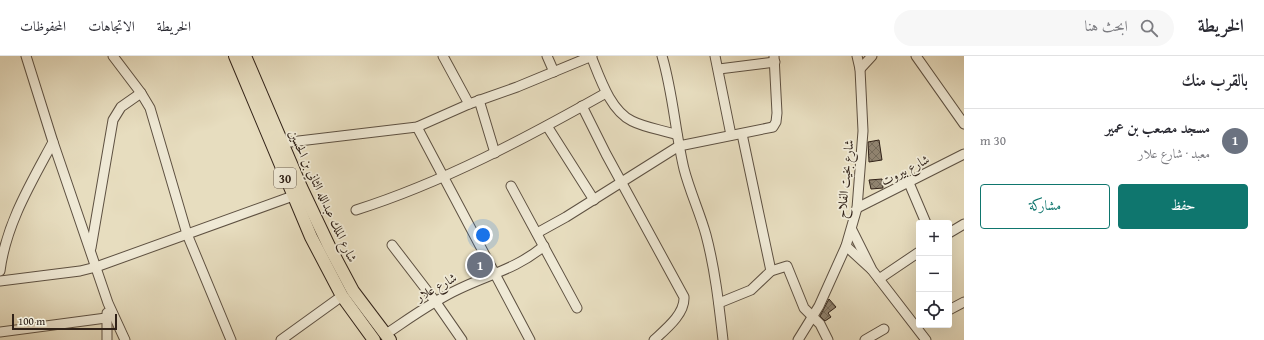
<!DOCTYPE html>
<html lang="ar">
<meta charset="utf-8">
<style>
body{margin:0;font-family:"Gentium Book Plus",Amiri,serif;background:#f7f7f7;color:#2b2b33;direction:rtl}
.controls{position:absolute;right:12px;bottom:12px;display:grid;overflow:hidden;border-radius:4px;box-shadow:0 4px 16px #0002}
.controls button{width:36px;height:36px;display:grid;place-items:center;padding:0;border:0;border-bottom:1px solid #e1e1e2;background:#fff;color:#2b2b33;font:20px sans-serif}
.scale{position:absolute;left:12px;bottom:10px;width:105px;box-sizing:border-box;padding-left:4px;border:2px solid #312218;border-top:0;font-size:11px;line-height:14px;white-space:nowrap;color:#312218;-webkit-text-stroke:3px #efe9d5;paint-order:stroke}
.you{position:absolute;left:483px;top:179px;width:14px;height:14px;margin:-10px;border:3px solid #fff;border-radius:50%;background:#1a73e8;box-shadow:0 0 0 6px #1a73e833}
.badge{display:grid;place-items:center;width:26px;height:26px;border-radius:50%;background:#0f766e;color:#fff;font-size:13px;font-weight:700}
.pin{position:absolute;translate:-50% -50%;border:2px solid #fff;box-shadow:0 1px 4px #0006}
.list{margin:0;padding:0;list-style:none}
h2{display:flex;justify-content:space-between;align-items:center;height:52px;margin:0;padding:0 16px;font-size:17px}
h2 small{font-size:13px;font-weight:400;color:#7c7c81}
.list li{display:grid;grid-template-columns:26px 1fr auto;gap:12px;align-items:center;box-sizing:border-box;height:64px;padding:0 16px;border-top:1px solid #e1e1e2}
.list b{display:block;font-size:15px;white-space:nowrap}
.list p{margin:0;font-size:13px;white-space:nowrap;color:#7c7c81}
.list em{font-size:13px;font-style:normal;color:#7c7c81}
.actions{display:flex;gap:8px;padding:12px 16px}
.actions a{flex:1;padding:9px 0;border:1px solid #0f766e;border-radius:4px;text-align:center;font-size:14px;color:#0f766e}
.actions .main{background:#0f766e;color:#fff}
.icon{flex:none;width:22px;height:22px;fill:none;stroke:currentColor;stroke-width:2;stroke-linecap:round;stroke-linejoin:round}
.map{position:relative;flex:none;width:964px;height:284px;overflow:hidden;direction:ltr}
header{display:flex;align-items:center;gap:24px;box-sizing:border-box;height:56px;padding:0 20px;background:#fff;border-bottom:1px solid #e1e1e2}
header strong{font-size:19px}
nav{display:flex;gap:22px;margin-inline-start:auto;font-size:14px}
.search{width:280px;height:36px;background:#f7f7f7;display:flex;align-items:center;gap:10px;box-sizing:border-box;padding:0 14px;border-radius:22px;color:#7c7c81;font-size:15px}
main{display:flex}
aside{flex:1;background:#fff}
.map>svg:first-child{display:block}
.building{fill:url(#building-cross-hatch);stroke:#312218}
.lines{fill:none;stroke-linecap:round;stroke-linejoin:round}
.minor-casing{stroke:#5e5142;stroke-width:11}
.major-casing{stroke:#312218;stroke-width:14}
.minor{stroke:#efe9d5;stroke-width:9}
.major{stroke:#e7ddbf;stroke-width:12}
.labels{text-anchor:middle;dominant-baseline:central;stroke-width:3.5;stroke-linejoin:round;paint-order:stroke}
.shield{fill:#efe9d5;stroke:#6a5e51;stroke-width:1}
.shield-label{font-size:12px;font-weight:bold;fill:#312218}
.street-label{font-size:13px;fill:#312218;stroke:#efe9d5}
</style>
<header>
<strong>الخريطة</strong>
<div class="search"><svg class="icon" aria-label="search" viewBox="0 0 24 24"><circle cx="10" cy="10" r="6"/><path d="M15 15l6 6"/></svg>ابحث هنا</div>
<nav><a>الخريطة</a><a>الاتجاهات</a><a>المحفوظات</a></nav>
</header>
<main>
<aside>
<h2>بالقرب منك<small></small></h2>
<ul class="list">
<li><span class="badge" style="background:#6b7280">1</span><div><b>مسجد مصعب بن عمير</b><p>معبد · شارع علار</p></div><em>30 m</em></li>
</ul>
<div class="actions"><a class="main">حفظ</a><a>مشاركة</a></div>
</aside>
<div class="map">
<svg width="964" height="284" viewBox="0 0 964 284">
<defs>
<pattern id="building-cross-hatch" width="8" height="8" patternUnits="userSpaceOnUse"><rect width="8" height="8" fill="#90836f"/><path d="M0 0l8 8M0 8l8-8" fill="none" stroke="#766b5a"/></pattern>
</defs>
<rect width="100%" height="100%" fill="#e7ddbf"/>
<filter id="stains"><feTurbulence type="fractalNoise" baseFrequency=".005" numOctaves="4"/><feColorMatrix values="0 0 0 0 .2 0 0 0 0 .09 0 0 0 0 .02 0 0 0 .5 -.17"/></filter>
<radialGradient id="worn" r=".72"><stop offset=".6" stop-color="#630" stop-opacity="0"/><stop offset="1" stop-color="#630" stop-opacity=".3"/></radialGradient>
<g class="building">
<polygon points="879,84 882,104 869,106 868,86"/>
<polygon points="882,123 883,132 871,133 869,124"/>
<polygon points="829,243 836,251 828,257 831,261 825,265 820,260"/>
</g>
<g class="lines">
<defs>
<g id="minor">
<polyline points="26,0 53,86 108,247 125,284"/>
<polyline points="113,0 141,37 150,52 187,178 231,284"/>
<polyline points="443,0 469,48"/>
<polyline points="547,0 554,16"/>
<path d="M591 0C600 22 610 54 632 65 646 72 663 74 677 79"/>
<path d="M662 0C673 37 675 75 684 113 690 136 700 157 706 179 715 213 719 249 723 284"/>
<polyline points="715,0 731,79"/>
<polyline points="916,0 964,68"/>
<polyline points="719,13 775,6"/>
<polyline points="860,13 872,0"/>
<polyline points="479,44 495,97"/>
<path d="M582 50 606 98 684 241C685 258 666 273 654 284"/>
<polyline points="547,70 594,144"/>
<polyline points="417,71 530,284"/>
<polyline points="742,78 771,215"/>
<polyline points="282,87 417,71 469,48 517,31 592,0"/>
<polyline points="909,127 926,167"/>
<polyline points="511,130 577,252"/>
<polyline points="857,152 964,98"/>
<path d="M356 154C444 126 526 82 606 37"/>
<polyline points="852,174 872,214 926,284"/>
<polyline points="537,177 566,161 679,90 773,71 776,66 777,57 774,0"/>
<polyline points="949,177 964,168"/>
<polyline points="392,189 435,245 462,284"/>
<polyline points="846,190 871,213"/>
<polyline points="91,192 113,64 121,51 141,37"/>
<path d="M0 215C6 168 31 127 53 86"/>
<polyline points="879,223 919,196"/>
<polyline points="0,225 80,215 96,211 293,140"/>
<polyline points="719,247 751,234 771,215 787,210 804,252 820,268 828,284"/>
<polyline points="949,254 964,246"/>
<polyline points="107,257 107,284"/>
<polyline points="0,276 106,262"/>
<path d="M386 278C410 262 433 245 459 233 490 218 516 213 544 190"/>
<polyline points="281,284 342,240"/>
<polyline points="798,284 819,250 846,190 857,152 863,75 860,13 857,0"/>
<polyline points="865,284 884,273"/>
</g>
<g id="major">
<polyline points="235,0 311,181 342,240 374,284"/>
<polyline points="245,0 301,131 329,190 353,235 390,284"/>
</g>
</defs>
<use href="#minor" class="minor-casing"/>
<use href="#major" class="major-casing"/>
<use href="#minor" class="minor"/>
<use href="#major" class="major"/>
</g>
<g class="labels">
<rect class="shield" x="274" y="112" width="22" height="20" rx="3"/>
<g class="shield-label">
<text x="285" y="122">30</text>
</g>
<g class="street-label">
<text transform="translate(905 114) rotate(-27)">شارع بيروت</text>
<text transform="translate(845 123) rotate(-84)">شارع بخيت الفلاح</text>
<text transform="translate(323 140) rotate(65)">شارع الملك عبدالله الثاني بن الحسين</text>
<text transform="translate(436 231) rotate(-29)">شارع علار</text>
</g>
</g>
<rect width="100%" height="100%" filter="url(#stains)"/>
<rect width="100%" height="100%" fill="url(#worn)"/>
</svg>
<div class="controls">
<button>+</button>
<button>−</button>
<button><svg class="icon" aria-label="locate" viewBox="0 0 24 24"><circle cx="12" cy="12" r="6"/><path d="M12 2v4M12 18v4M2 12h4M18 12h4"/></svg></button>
</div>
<div class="scale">100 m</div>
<div class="you"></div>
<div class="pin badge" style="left:480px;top:209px;background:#6b7280">1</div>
</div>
</main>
